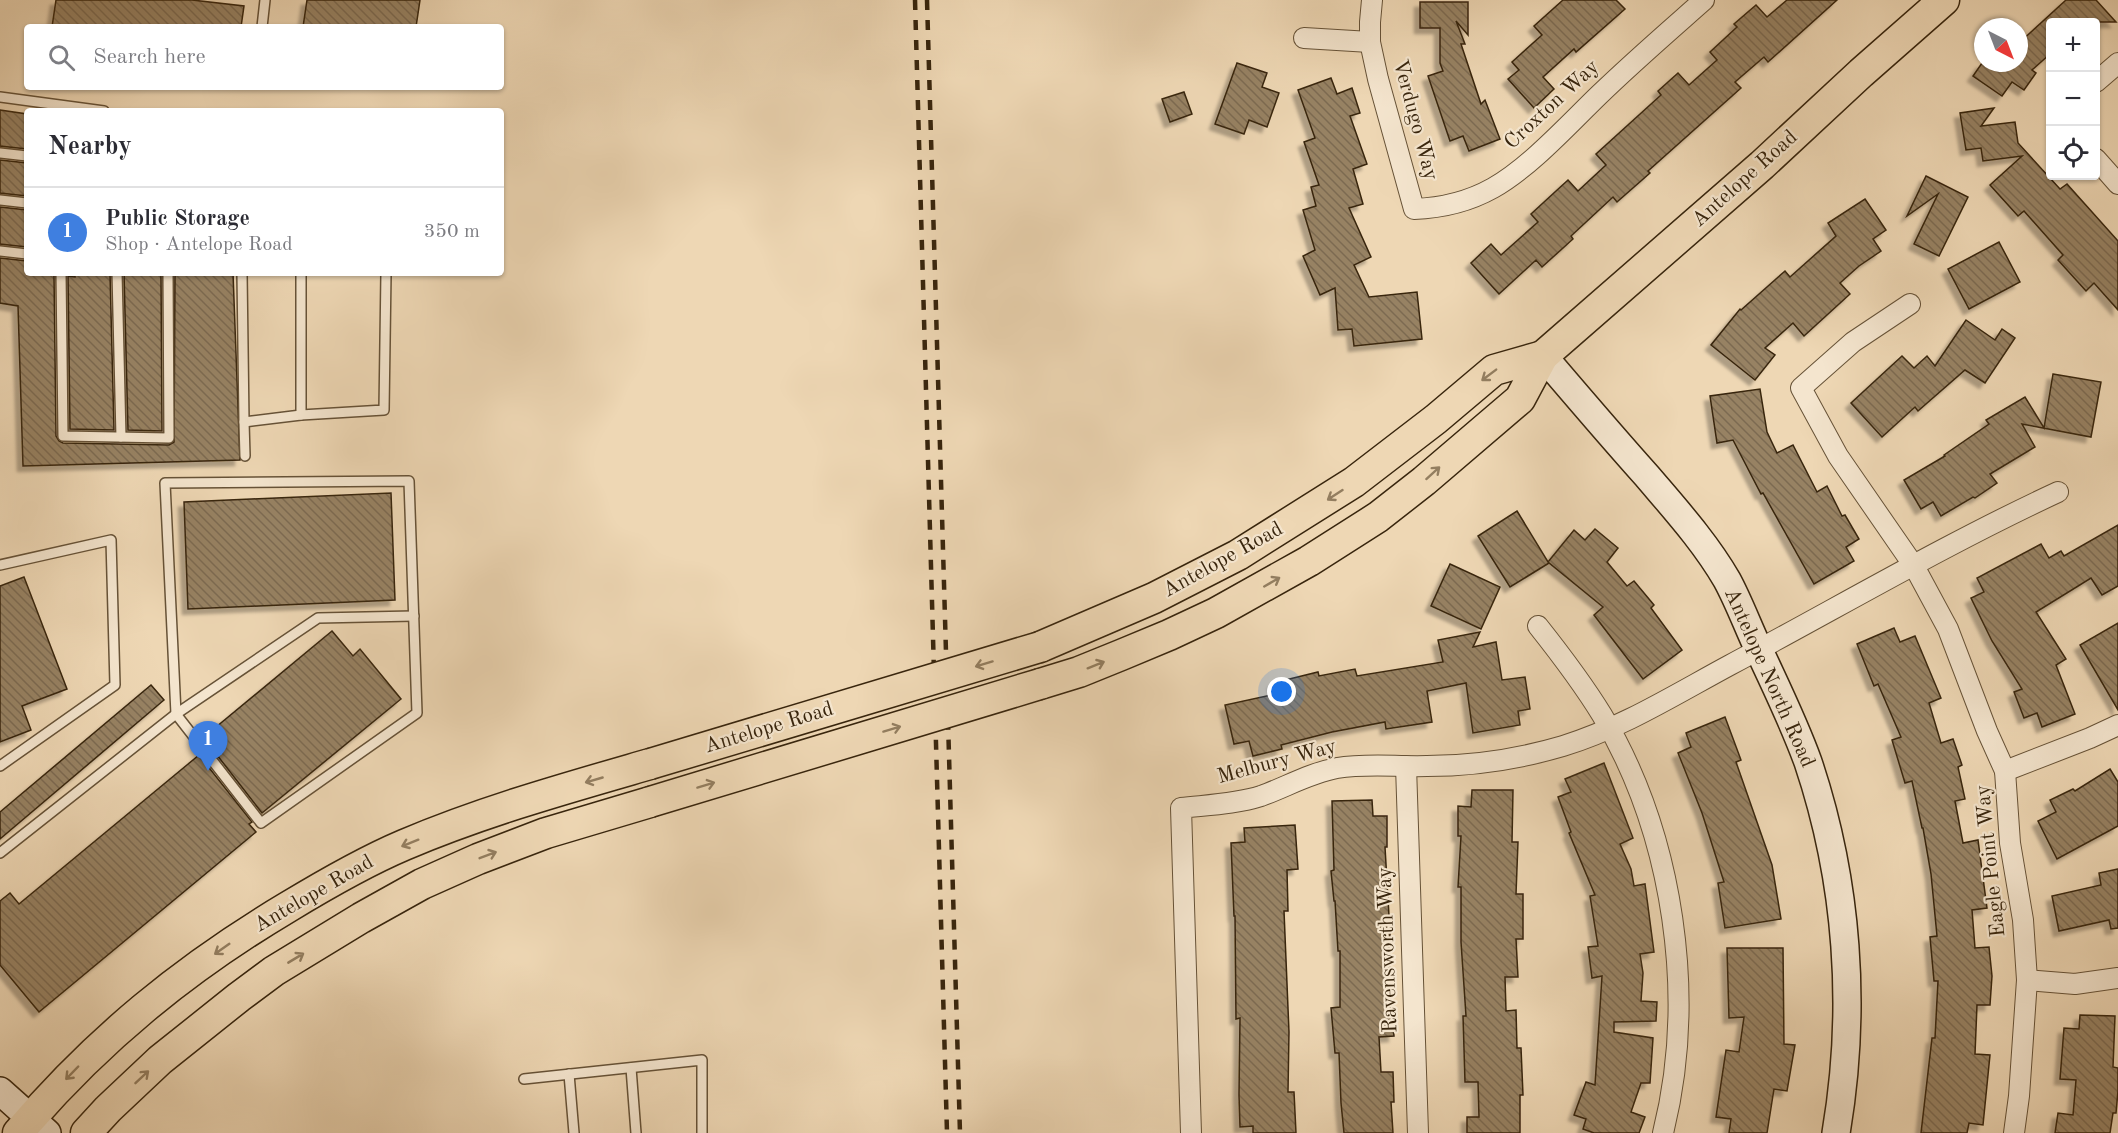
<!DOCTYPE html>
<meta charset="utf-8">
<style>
body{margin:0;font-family:"Old Standard TT",serif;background:#f7f7f7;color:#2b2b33}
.controls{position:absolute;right:18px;top:18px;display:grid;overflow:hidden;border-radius:6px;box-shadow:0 2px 4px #0004}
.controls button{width:54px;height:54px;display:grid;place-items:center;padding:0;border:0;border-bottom:2px solid #e1e1e2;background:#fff;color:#2b2b33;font:30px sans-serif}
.compass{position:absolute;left:1974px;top:18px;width:54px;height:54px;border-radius:50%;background:#fff;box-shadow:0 2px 4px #0004;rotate:138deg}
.you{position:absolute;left:1282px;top:692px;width:21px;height:21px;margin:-15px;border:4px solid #fff;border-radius:50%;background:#1a73e8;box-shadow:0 0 0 9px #1a73e833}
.badge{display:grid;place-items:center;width:39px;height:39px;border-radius:50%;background:#8f2418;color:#fff;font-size:20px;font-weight:700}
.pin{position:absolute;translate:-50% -50px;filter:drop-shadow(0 2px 3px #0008)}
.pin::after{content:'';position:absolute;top:32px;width:21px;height:18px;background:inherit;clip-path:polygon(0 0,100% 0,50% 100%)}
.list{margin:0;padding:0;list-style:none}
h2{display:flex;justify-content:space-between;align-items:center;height:78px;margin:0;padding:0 24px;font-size:26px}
h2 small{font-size:20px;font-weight:400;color:#7c7c81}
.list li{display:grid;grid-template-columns:39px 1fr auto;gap:18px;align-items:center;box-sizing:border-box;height:90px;padding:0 24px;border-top:2px solid #e1e1e2}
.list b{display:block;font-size:22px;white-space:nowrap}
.list p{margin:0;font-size:20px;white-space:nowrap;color:#7c7c81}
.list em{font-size:20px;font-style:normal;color:#7c7c81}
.icon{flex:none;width:33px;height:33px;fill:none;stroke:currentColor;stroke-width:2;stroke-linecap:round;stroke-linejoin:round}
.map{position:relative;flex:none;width:2118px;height:1133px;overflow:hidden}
.search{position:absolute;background:#fff;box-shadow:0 2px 4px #0004;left:24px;top:24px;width:480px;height:66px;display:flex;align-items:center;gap:15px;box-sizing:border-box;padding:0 21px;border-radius:6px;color:#7c7c81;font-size:22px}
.panel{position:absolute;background:#fff;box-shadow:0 2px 4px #0004;left:24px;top:108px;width:480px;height:168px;border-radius:6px}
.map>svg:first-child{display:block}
.building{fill:url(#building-back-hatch);stroke:#38250d;stroke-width:1.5;filter:url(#shadow)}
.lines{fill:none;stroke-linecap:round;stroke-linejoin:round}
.service-casing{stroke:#665237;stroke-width:12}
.minor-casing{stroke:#665237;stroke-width:22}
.secondary-casing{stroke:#38250d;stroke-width:30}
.primary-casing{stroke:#38250d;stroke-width:33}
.service{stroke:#f4e5ce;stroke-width:9}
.minor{stroke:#f4e5ce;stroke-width:20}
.secondary{stroke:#f4e5ce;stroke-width:27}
.primary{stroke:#eed7b4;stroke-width:30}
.rail{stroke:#38250d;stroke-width:4.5;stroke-dasharray:10 10;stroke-linecap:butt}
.primary-bridge-casing{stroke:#38250d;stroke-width:33;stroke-linecap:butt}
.primary-bridge{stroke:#eed7b4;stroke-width:30}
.oneway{stroke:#937e60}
.labels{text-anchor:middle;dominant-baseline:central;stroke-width:4.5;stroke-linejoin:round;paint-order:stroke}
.street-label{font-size:21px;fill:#38250d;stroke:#f4e5ce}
</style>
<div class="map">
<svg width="2118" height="1133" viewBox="0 0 2118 1133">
<defs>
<pattern id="building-back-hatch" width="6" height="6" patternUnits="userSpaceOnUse" patternTransform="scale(1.5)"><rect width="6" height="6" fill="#978264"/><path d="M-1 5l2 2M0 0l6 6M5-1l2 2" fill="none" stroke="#7c6a51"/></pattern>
<filter id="shadow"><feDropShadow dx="-5.5" dy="5.5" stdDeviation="1.5" flood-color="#0004"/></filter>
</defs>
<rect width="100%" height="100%" fill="#eed7b4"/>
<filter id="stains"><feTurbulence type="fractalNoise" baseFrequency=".00333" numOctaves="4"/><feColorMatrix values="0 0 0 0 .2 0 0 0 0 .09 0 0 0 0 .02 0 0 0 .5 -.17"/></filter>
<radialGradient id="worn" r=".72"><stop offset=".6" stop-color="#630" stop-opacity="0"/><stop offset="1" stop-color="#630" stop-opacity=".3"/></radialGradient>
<g class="building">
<polygon points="56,0 192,0 244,6 241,27 52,27"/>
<polygon points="307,0 420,0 416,27 303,27"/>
<polygon points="1563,0 1616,0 1625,9 1576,52 1574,49 1543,77 1554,89 1534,108 1508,79 1519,70 1512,62 1542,35 1534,26"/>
<polygon points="1787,0 1837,0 1768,62 1764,57 1735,82 1741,88 1648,171 1650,173 1617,202 1613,197 1571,236 1573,239 1542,267 1536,260 1499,294 1471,263 1491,244 1501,255 1538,222 1531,214 1568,180 1578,191 1606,165 1596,154 1661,95 1658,91 1678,73 1689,85 1717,60 1710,52 1737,27 1734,24 1756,5 1767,17"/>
<polygon points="2066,0 2096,0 2116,22 2050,22 2050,54 2032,70 2036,73 2024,90 2012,82 2002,96 1973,76 1982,63 2019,63 2019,43"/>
<polygon points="1420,2 1468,2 1468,35 1456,21 1465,44 1461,44 1481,104 1485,100 1500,139 1469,151 1463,136 1450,141 1428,76 1443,71 1440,63 1440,28 1420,28"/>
<polygon points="1237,63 1267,73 1262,87 1279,93 1267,127 1249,120 1244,134 1215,124"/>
<polygon points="1331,78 1337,94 1352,88 1360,113 1350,116 1367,164 1353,169 1363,204 1349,208 1371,257 1354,265 1369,297 1417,292 1422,339 1354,346 1352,329 1338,330 1335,288 1320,295 1303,256 1315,250 1303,210 1316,206 1311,187 1319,185 1304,142 1315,138 1298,90"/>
<polygon points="1184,92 1192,114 1170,122 1162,99"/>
<polygon points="1994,108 1981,126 2015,122 2018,143 2060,189 2067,184 2118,241 2118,310 2094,283 2086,291 2058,260 2063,255 2024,211 2018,216 1990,185 2022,156 1983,161 1981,148 1966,150 1960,113"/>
<polygon points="0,110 27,114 27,149 0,146"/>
<polygon points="0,160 27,163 27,196 0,193"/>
<polygon points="1926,176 1968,197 1939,256 1914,244 1938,194 1907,216"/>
<polygon points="1865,199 1886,230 1873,239 1881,251 1859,266 1840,283 1850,294 1804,336 1793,323 1765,348 1775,355 1755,380 1711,345 1740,309 1741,310 1785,271 1790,277 1836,236 1828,223"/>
<polygon points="0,207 27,210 27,247 0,244"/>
<polygon points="1999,242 2020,282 1969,309 1948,269"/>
<polygon points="0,258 27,261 27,273 54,274 56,436 59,441 63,443 169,445 174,442 175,273 233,273 240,460 23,466 18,306 0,303"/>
<polygon points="75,273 110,273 114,430 70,429 68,276 75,277"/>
<polygon points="124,273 161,273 162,431 128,430"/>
<polygon points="1966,320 1995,340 2002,329 2015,338 1985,383 1965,370 1918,411 1915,407 1882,437 1851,403 1902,356 1914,368 1927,356 1935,366"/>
<polygon points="2053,374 2101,382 2091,437 2022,424 2035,447 1990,474 1997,483 1975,498 1973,497 1941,516 1933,502 1921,509 1904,480 1945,456 1944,455 1989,424 1986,420 2025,397 2044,428"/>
<polygon points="1760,389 1767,432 1777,453 1793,445 1817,492 1827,486 1842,516 1845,515 1859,539 1846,547 1854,561 1814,584 1763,493 1761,494 1733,440 1717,443 1710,396"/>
<polygon points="391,493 395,600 188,609 184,502"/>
<polygon points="1517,511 1548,562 1574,530 1585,540 1595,529 1618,548 1607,562 1627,586 1634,581 1654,605 1651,608 1682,650 1643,679 1594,615 1603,607 1549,563 1510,587 1478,536"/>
<polygon points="2118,525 2118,586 2102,595 2091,578 2036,612 2066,659 2056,665 2075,714 2042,727 2037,713 2024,718 2014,692 2022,689 1992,641 1971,598 1984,592 1977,578 2041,544 2049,558 2061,551 2064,556"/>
<polygon points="1450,564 1500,587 1481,629 1431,606"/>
<polygon points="24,577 67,689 22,706 31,730 0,742 0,586"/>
<polygon points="2118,623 2118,710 2080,645"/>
<polygon points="1894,628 1900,642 1915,636 1941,698 1929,703 1941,743 1953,739 1962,765 1958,767 1965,799 1955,801 1963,843 1978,840 1987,908 1972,910 1975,948 1989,947 1992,976 1990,1005 1977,1005 1975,1054 1990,1055 1983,1125 1969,1123 1967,1133 1921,1133 1932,1038 1935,1038 1938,981 1934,981 1930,937 1937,936 1931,874 1923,828 1922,828 1912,781 1905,783 1892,740 1901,737 1878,684 1874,686 1857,644"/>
<polygon points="332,631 353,656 360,649 401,699 262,813 210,746 217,740 210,732"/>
<polygon points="1480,632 1473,647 1496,642 1502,680 1525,677 1530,709 1518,711 1520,725 1473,733 1466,683 1427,691 1432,722 1386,729 1385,722 1332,732 1281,745 1282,749 1253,756 1249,741 1234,744 1225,705 1276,694 1273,683 1318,672 1319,676 1355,669 1357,676 1443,662 1438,640"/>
<polygon points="151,685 164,700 0,839 0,812"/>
<polygon points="1725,717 1741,760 1736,762 1772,865 1781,919 1725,928 1718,883 1724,882 1702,813 1678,753 1691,747 1686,733"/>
<polygon points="199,755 252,822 249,824 256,832 39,1012 0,965 0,901 10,893 19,904"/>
<polygon points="1604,763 1633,838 1620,844 1631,869 1634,886 1645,884 1654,952 1640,954 1643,973 1641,1001 1657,1002 1656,1021 1614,1022 1614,1032 1653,1038 1650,1083 1641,1083 1631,1112 1645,1117 1639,1133 1594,1133 1583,1129 1586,1119 1574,1115 1586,1082 1595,1085 1602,976 1592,978 1588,947 1598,946 1590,896 1595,895 1569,833 1571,832 1558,797 1571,792 1565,779"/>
<polygon points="2110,769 2118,782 2118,826 2057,859 2038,821 2056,812 2050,800 2073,789 2075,791"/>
<polygon points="1472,790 1513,790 1512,842 1518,842 1516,894 1523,894 1523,939 1516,939 1518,977 1505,977 1506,1011 1516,1010 1517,1048 1521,1048 1523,1095 1520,1095 1520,1133 1467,1133 1467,1117 1479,1117 1478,1082 1465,1082 1463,1016 1466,1016 1461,942 1461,887 1458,887 1461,836 1458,836 1458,806 1471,807"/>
<polygon points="1372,800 1373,816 1387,816 1387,847 1385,847 1390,933 1389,1004 1391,1004 1394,1036 1379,1037 1381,1072 1393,1072 1394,1102 1391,1102 1393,1133 1344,1133 1341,1103 1339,1053 1335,1053 1331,1008 1340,1007 1340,951 1338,951 1335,901 1334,901 1331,871 1334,870 1332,801"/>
<polygon points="1295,825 1298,869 1287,870 1288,911 1284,911 1289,1032 1288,1092 1294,1092 1296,1133 1253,1133 1253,1126 1240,1127 1239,1095 1240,1018 1236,1019 1235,916 1234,916 1231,843 1245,842 1244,828"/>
<polygon points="2118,869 2118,928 2111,929 2109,920 2059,931 2052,896 2101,885 2099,873"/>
<polygon points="1727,948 1783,948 1784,1044 1795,1045 1787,1091 1774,1089 1767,1133 1729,1133 1731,1119 1716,1117 1726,1050 1739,1052 1744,1017 1729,1018"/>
<polygon points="2080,1015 2115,1016 2113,1067 2118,1068 2118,1091 2116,1113 2113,1113 2110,1133 2055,1133 2058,1113 2073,1115 2076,1080 2060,1079 2064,1028 2079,1029"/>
</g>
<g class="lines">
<defs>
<g id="service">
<polyline points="262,27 265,0"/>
<polyline points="0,97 104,111"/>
<polyline points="0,153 27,156"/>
<polyline points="0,200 27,203"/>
<polyline points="0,251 27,254"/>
<polyline points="61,273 63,436 169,438 168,273"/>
<polyline points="117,273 121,437"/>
<polyline points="242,273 244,422 301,415"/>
<polyline points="301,273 301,415 384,410 386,273"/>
<polyline points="244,422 245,456"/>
<polygon points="409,481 417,713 261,823 176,714 165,483"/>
<polyline points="0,565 111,540 115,685 0,766"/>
<polyline points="0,853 176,714 318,618 414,616"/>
<polyline points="631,1068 636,1133"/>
<polyline points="569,1074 574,1133"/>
<polyline points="524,1079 702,1060 702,1133"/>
</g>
<g id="minor">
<path d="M1372 0 1370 22V42L1378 79 1414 209C1442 208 1468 202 1493 188 1529 168 1569 124 1599 95 1633 62 1669 31 1704 0"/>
<polyline points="1304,38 1370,42"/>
<polyline points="2096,82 2118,63"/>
<polyline points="2096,159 2118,184"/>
<polyline points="1910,304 1853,342 1801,388 1838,456 1914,566 1948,629 1987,731 2005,771 2010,843 2023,920 2027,980 2019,1096 2014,1133"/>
<path d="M1538 626C1561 655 1583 684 1602 715 1674 836 1697 997 1663 1133"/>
<polyline points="1406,766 1418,1133"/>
<polyline points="2005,771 2090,738 2118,725"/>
<polyline points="2027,980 2075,984 2118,978"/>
<path d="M1191 1133 1181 808C1207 805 1236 804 1261 796 1286 787 1310 773 1337 768 1367 763 1397 767 1427 766 1473 766 1519 759 1563 746 1622 728 1676 694 1730 665 1839 607 1946 544 2058 492"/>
</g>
<g id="secondary">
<path d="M1543 356C1578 397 1612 437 1647 476 1675 509 1705 542 1727 580 1739 602 1748 627 1759 650 1776 687 1794 723 1808 762 1848 881 1857 1009 1836 1133"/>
<polyline points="0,1091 47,1133"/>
</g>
<g id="primary">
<polyline points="1040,647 1154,598 1238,555 1354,482 1436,419 1494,370 1543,356"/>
<polyline points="1040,684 1079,672 1121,655 1169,635 1216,613 1309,561 1378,517 1424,481 1520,399 1543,356 1762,165 1861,73 1944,0"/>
<path d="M18 1133C97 1040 184 969 288 907 326 884 364 862 404 845 484 811 567 788 650 764"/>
<polyline points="86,1133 108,1109 160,1060 239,997 274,971 361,918 422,884 478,859 546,833 650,802"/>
</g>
</defs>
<use href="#service" class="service-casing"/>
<use href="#minor" class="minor-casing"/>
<use href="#secondary" class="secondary-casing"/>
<use href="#primary" class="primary-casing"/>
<use href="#service" class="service"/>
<use href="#minor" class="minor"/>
<use href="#secondary" class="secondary"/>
<use href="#primary" class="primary"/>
<g class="rail">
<polyline points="915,0 947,1133"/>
<polyline points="927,0 960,1133"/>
</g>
<defs>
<g id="primary-bridge">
<polyline points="650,764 1040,647"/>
<polyline points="650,802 1040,684"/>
</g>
</defs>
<use href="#primary-bridge" class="primary-bridge-casing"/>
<use href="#primary-bridge" class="primary-bridge"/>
</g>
<defs><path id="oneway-shaft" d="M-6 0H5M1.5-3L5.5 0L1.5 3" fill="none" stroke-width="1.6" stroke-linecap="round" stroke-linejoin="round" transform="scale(1.5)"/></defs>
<g class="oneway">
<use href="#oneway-shaft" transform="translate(1489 375) rotate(143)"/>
<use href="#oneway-shaft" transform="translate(1433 473) rotate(-42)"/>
<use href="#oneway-shaft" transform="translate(1335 495) rotate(147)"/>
<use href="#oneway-shaft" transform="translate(1272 582) rotate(-30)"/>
<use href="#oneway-shaft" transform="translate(984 664) rotate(163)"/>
<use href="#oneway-shaft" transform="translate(1096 665) rotate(-22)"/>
<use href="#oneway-shaft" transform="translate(892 729) rotate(-17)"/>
<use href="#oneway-shaft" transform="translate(594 780) rotate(164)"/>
<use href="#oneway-shaft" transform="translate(706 785) rotate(-17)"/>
<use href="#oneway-shaft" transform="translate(410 843) rotate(158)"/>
<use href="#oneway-shaft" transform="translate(488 855) rotate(-21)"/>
<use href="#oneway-shaft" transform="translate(222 949) rotate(145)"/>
<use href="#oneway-shaft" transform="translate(296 958) rotate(-31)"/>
<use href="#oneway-shaft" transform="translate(72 1073) rotate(134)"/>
<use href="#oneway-shaft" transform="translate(142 1077) rotate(-43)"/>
</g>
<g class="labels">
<g class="street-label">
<text transform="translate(1552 105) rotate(-43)">Croxton Way</text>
<text transform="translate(1415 120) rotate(75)">Verdugo Way</text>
<text transform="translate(1745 179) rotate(-42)">Antelope Road</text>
<text transform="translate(1223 560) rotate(-29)">Antelope Road</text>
<text transform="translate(1769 678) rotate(66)">Antelope North Road</text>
<text transform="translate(769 728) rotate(-17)">Antelope Road</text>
<text transform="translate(1277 762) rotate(-15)">Melbury Way</text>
<text transform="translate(1991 861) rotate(-96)">Eagle Point Way</text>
<text transform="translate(314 894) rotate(-30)">Antelope Road</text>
<text transform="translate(1388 950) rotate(-92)">Ravensworth Way</text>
</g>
</g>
<rect width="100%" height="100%" filter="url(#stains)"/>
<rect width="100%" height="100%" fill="url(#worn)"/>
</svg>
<div class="controls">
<button>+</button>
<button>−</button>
<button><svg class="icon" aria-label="locate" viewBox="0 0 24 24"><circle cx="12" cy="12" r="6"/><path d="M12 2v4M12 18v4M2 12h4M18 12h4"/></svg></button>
</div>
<svg class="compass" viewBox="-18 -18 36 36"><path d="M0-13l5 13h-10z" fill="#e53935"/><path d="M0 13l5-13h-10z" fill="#7c7c81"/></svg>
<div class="you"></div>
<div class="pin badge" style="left:208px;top:771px;background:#3f7fe0">1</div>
<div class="search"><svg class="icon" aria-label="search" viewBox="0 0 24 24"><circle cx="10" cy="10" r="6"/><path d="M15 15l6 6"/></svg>Search here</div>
<section class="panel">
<h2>Nearby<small></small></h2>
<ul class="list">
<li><span class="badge" style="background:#3f7fe0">1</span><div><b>Public Storage</b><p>Shop · Antelope Road</p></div><em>350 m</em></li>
</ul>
</section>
</div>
